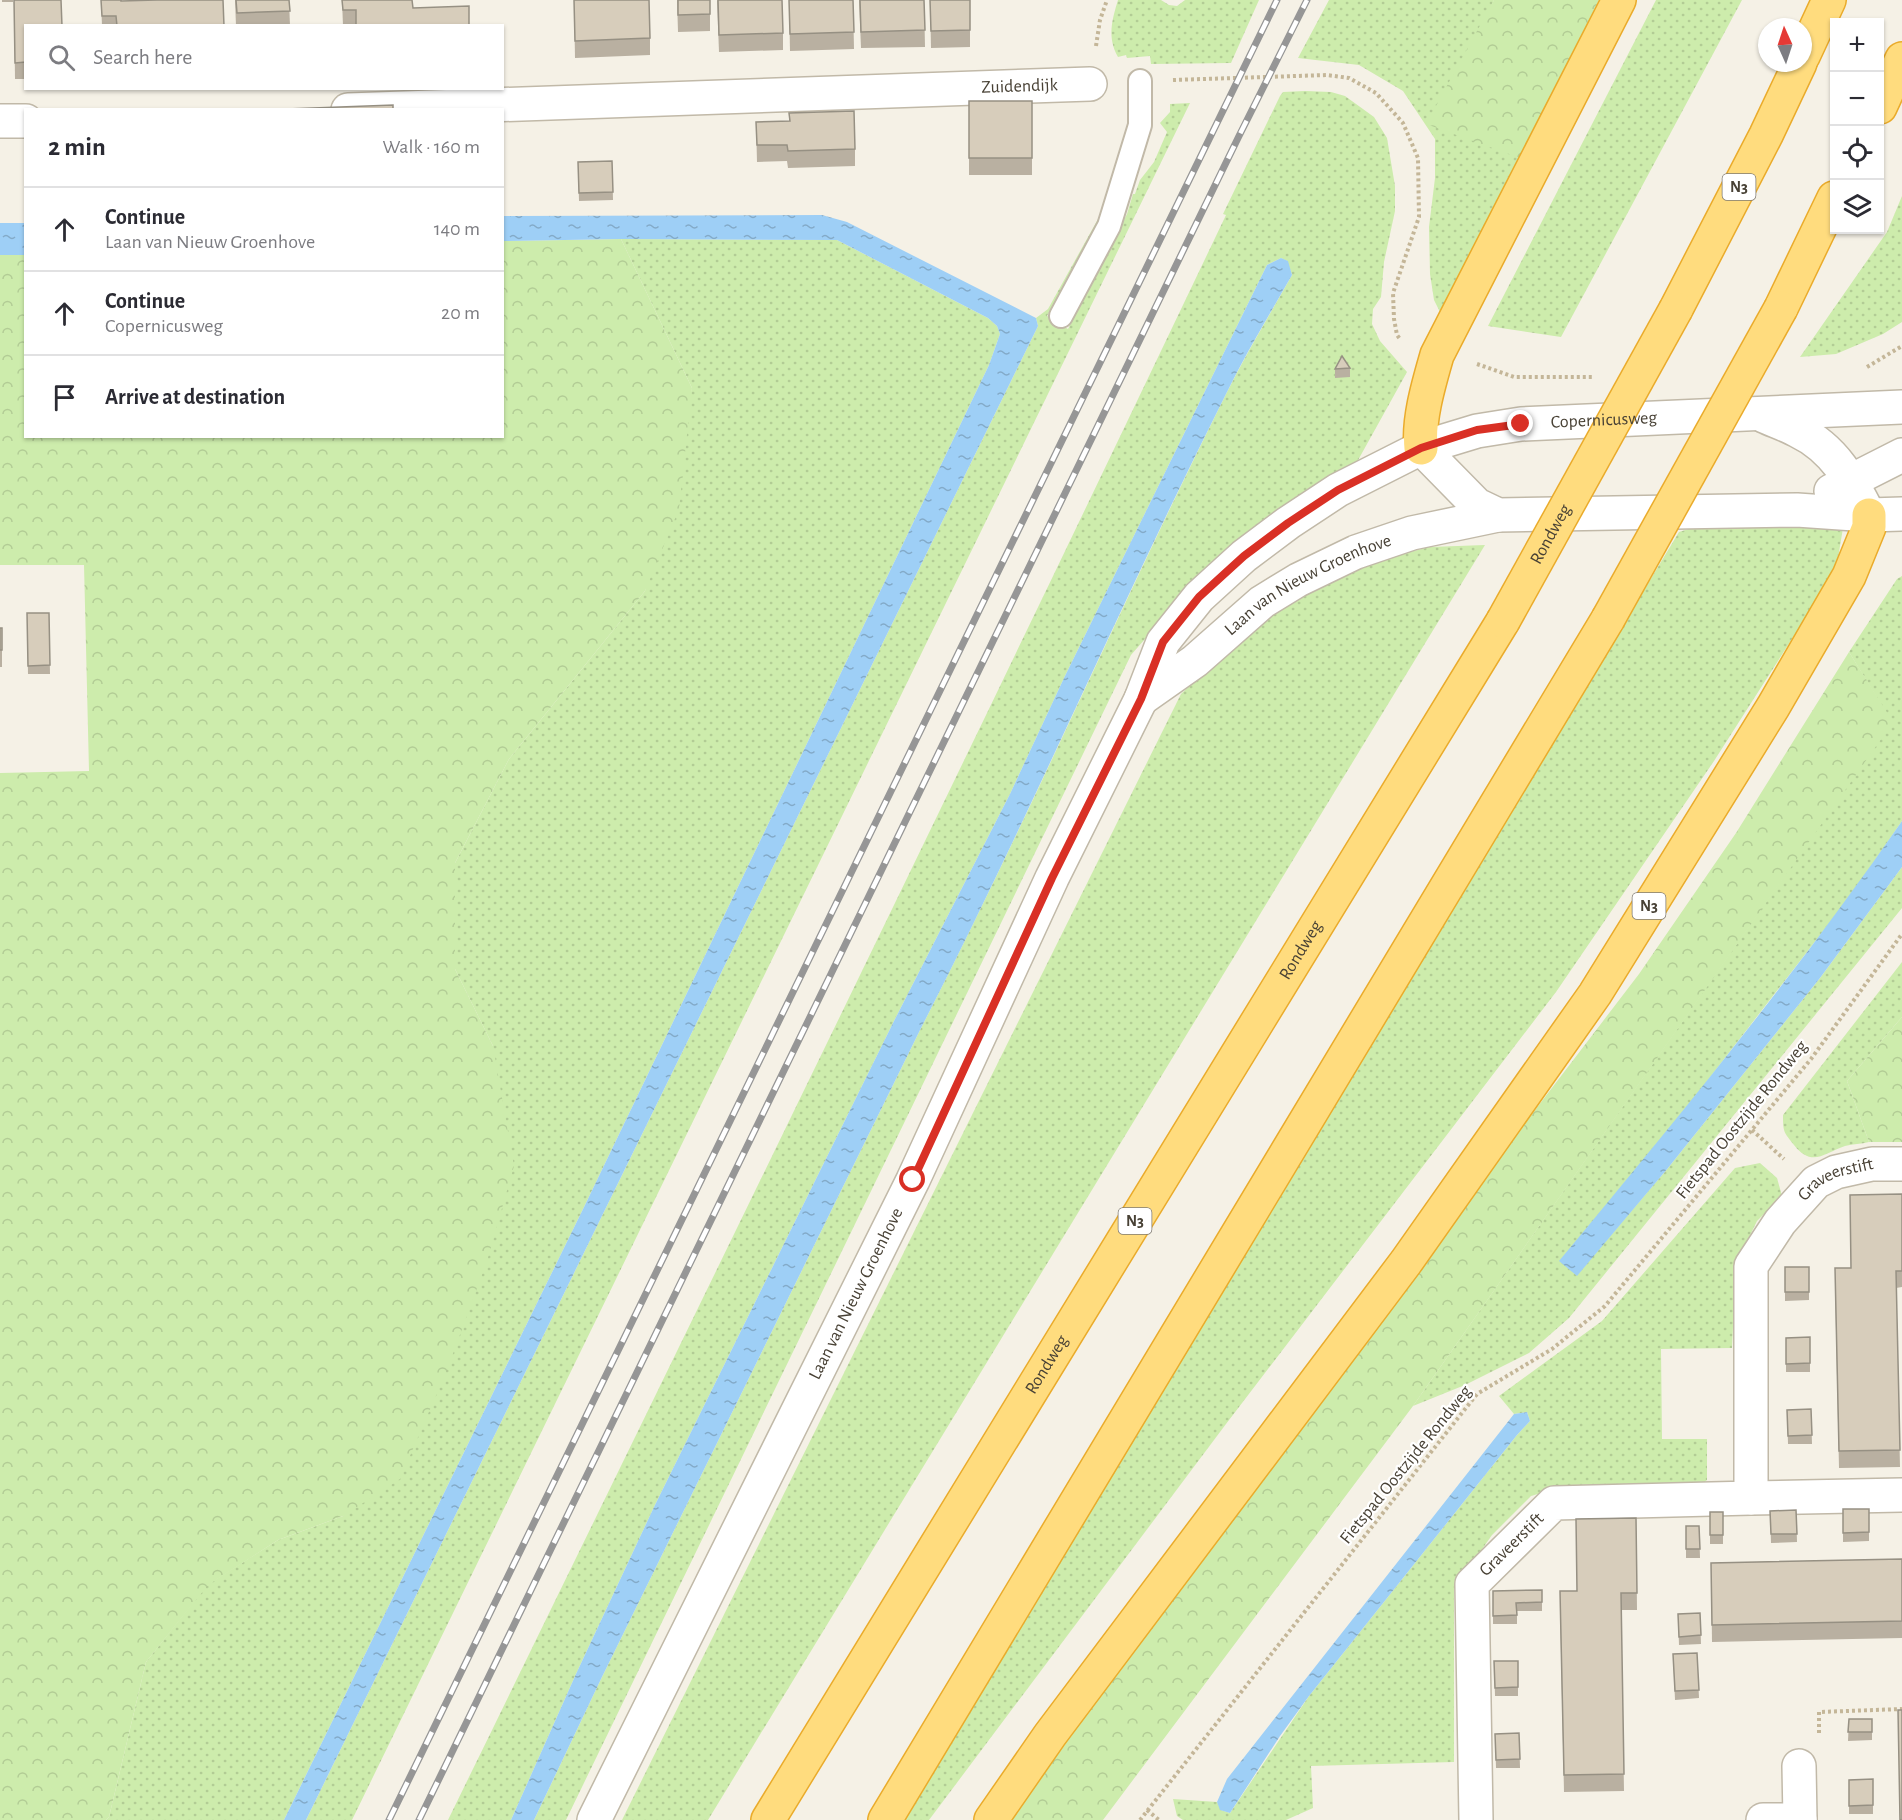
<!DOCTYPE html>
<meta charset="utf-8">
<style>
body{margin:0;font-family:"Alegreya Sans",sans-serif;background:#f7f7f7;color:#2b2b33}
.controls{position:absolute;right:18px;top:18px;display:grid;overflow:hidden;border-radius:0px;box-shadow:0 2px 4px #0004}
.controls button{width:54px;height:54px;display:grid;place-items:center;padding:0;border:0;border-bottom:2px solid #e1e1e2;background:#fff;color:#2b2b33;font:30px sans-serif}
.compass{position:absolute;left:1758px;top:18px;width:54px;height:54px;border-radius:50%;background:#fff;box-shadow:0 2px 4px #0004;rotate:357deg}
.stop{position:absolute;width:18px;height:18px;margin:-14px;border:4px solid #d93025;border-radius:50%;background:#fff}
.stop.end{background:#d93025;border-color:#fff;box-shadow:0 2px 6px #0008}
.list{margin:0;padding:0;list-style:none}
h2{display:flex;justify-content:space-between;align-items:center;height:78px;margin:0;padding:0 24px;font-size:26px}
h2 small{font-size:20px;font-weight:400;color:#7c7c81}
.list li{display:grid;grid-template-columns:39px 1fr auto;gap:18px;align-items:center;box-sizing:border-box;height:84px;padding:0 24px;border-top:2px solid #e1e1e2}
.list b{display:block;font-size:22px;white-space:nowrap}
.list p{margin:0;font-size:20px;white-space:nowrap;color:#7c7c81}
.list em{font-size:20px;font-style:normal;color:#7c7c81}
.icon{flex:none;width:33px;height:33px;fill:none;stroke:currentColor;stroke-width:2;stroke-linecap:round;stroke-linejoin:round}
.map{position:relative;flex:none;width:1902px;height:1820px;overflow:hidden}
.search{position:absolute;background:#fff;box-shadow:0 2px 4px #0004;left:24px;top:24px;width:480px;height:66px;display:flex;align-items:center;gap:15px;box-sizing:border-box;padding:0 21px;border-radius:0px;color:#7c7c81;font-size:22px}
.panel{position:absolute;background:#fff;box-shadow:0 2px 4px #0004;left:24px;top:108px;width:480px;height:330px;border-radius:0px}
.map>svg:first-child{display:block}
.grass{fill:url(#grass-dots)}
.forest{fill:url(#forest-crowns)}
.water{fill:url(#water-ripples)}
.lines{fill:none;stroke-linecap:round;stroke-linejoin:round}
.service-casing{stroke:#c1b9a8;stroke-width:26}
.minor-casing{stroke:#c1b9a8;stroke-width:36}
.tertiary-casing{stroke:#c1b9a8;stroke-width:36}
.trunk-casing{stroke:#eaab2b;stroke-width:36}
.path{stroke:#c4b698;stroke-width:4;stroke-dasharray:3 3;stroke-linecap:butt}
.service{stroke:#fff;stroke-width:22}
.minor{stroke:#fff;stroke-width:33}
.tertiary{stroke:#fff;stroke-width:33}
.trunk{stroke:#ffdc7e;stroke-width:33}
.rail-casing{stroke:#969696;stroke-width:7}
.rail{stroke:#fff;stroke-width:4.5;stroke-dasharray:14;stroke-linecap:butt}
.trunk-bridge-casing{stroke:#eaab2b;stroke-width:36;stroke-linecap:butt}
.trunk-bridge{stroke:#ffdc7e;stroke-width:33}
.wall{fill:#b9b0a1}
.building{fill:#d7cdbb;stroke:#969083;stroke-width:1.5}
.route{stroke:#d93025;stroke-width:8}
.labels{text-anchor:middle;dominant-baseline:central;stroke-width:4.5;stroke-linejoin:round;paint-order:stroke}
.shield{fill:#fff;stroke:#7f7a72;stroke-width:1.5}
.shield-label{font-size:16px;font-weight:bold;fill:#484135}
.street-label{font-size:18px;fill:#484135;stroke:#fff}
</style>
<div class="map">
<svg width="1902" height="1820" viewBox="0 0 1902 1820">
<defs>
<pattern id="grass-dots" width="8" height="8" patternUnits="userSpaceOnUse" patternTransform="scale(1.5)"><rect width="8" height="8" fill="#cdecac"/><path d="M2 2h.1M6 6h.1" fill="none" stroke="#b2cc95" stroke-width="1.8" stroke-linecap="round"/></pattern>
<pattern id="forest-crowns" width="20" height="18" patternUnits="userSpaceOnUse" patternTransform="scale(1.5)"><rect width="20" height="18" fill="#cdecac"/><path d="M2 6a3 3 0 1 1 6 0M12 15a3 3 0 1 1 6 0" fill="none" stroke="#b2cc95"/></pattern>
<pattern id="water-ripples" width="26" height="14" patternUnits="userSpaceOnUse" patternTransform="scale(1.5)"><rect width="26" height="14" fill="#9ecff6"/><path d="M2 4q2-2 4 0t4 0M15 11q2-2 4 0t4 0" fill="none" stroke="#83aac8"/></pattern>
</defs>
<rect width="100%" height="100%" fill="#f5f1e6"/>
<g class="grass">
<path d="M1118 0H1161L1169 5 1177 6 1185 0H1259L1231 63 1151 64 1150 56 1127 58 1126 55 1118 57C1107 37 1112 20 1118 0Z"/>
<polygon points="1329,0 1494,0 1490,9 1523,159 1484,233 1440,312 1434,300 1430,274 1429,227 1435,178 1435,139 1403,91 1359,65 1298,58"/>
<polygon points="1656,0 1742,0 1561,337 1488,326"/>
<path d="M1305 91 1331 92 1345 96 1374 117 1387 138 1395 186V211L1384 262 1381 297 1373 309 1372 324 1380 341 1407 372 1357 462 1186 592 1131 655 566 1820H534L601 1679 921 1028C1028 820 1121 604 1226 394 1246 354 1270 314 1292 275L1287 261 1281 258 1267 265 1064 678 1010 794 894 1021 654 1507 576 1674 511 1820H448C709 1286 970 752 1226 215L1223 214 1280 96 1283 92Z"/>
<polygon points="1190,103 352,1820 306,1820 1038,326 1036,318 1048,309 1098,219 1099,221 1047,316 1068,329 1127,214 1133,194 1135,194 1140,180 1154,162 1167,132 1160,123 1170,112 1170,104"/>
<polygon points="1902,196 1902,322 1883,334 1836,354 1800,357 1887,232"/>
<polygon points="621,239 837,240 988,318 997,326 1000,334 989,365 585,1205 284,1820 106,1820 109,1817 146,1662 207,1585 278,1540 343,1516 493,1046 455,969 455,863 509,759 645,591 692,388"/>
<polygon points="1708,523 1843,528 1836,570 1714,761 1556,992 1226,1424 929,1820 903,1820 1679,532"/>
<polygon points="1485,545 708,1820 622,1820 1181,694 1219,658 1273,613 1319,587 1377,560 1430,547"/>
<polygon points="1902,576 1902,821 1851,895 1670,1129 1560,1261 1577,1275 1668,1168 1820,978 1902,867 1902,908 1569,1318 1529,1353 1465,1385 1413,1406 1892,722 1849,652 1897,579"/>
<path d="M1902 962V1017L1847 1081 1869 1142C1861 1144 1853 1144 1845 1146 1824 1153 1812 1168 1794 1145 1784 1132 1783 1133 1783 1115Z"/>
<polygon points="1760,1163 1777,1178 1782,1196 1757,1221 1736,1264 1732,1348 1661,1349 1662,1439 1707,1439 1707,1480 1702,1484 1568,1485 1531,1496 1492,1535 1454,1589 1454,1762 1311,1766 1313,1808 1286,1820 1183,1820 1177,1816 1173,1799 1217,1802 1221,1810 1230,1813 1309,1696 1517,1435 1530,1421 1527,1412 1514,1414 1499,1396 1602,1321 1735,1168"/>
</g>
<g class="forest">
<polygon points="1494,0 1599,0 1523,159 1426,124"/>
<polygon points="621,239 692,388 679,509 645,591 509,759 455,863 455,969 493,1046 514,1166 487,1261 447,1370 400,1479 343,1516 278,1540 208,1585 146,1662 109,1817 106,1820 0,1820 0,773 89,771 84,565 0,565 0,255 25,255 26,436 502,436 503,241"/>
<polygon points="1849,652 1893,722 1413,1406 1103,1820 1011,1820 1036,1783 1250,1483 1639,974 1736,833"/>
<polygon points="1902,1017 1902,1142 1869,1142 1847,1081"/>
</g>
<g class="water">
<polygon points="822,215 847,222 1036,318 1038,326 306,1820 284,1820 585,1205 989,365 1000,334 997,326 988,318 837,240 621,239 503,241 503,216"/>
<rect x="0" y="223" width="25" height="32"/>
<path d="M1281 258 1288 261 1292 275C1270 314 1246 353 1226 394 1120 604 1028 820 921 1028L601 1679 534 1820H511L576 1674 654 1507 894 1021 1010 794 1064 678 1267 265Z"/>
<path d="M1902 821V867L1820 978 1668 1168 1577 1276 1559 1261C1678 1118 1796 974 1902 821Z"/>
<polygon points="1527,1412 1530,1421 1517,1435 1309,1696 1280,1736 1230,1813 1220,1810 1217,1802 1227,1779 1514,1414"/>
</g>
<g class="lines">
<defs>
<polyline id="service" points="1061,316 1109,226 1140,125 1140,81"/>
<g id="minor">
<path id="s1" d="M348 110 1090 84"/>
<polyline points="0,121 26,121"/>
<polyline points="1751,1498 1902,1495"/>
<polyline points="1799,1766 1800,1819"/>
<path id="s2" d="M1476 1820 1472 1584 1554 1503 1751 1498V1266L1780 1222 1816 1182 1836 1172 1872 1164H1902"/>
<polyline points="1763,1820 1800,1820"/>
</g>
<g id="tertiary">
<path d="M1764 416C1775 421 1787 425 1798 431 1834 448 1852 481 1869 515"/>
<polyline points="1421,448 1477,505 1498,515 1797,510 1869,515 1902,514"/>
<polyline points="1831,491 1902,455"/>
<path id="s3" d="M1141 699 1195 661 1262 602 1298 580 1356 552 1412 533 1498 515"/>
<path id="s4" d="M594 1820 913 1180 1052 878 1141 699 1163 642 1199 597 1244 556 1288 523 1338 490 1421 448 1477 431 1521 424 1902 407"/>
</g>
<g id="trunk">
<polyline points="1803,56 1829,0"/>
<polyline points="1880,107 1902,59"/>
<polyline points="1781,308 1834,198"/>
<polyline points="1676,309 1766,135 1800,63"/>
<path d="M1421 448C1418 419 1429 383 1437 355L1619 0"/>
<path id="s5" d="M768 1820 1503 621"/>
<polyline points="885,1820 1608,619"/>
<polyline points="991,1820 1050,1735 1406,1262 1595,994 1773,707 1849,576 1869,527 1869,515"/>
</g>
</defs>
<use href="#service" class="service-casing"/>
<use href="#minor" class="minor-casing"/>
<use href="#tertiary" class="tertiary-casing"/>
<use href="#trunk" class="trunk-casing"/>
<g class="path">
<polyline points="1096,46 1100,20 1107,0"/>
<polyline points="1173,80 1327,75 1349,78 1376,93 1403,123 1418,158 1419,217 1393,293 1394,319 1397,335 1400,339"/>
<polyline points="1477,364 1514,377 1594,377"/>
<polyline points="1867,367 1902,346"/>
<polyline points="1752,1130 1784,1159"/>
<polyline points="1819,1733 1819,1712 1902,1709"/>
<polyline points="1147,1810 1159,1820"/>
<polyline points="1140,1820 1477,1394 1552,1349 1605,1306 1811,1059 1902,934"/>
</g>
<use href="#service" class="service"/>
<use href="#minor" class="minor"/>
<use href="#tertiary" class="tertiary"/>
<use href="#trunk" class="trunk"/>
<defs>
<g id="rail">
<polyline points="389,1820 1277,0"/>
<polyline points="419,1820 1239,136 1307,0"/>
</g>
</defs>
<use href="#rail" class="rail-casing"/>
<use href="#rail" class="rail"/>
<defs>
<g id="trunk-bridge">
<polyline points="1608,619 1781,308"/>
<path id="s6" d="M1503 621 1676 309"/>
</g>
</defs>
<use href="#trunk-bridge" class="trunk-bridge-casing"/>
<use href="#trunk-bridge" class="trunk-bridge"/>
</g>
<g class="wall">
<rect x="2" y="0" width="11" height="2"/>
<polygon points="14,0 26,26 26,79 15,79"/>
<polygon points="101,0 121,1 224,26 102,26"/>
<polygon points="235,0 289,0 290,26 236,26"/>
<polygon points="342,0 413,8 469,26 343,26"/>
<polygon points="574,0 650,38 650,55 575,58"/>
<polygon points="677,0 710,0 710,31 678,32"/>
<polygon points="717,0 783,33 783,50 719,52"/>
<polygon points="789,0 853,0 854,49 790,51"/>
<polygon points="859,0 924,0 925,47 861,48"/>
<polygon points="930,0 970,0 970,47 931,48"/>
<rect x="969" y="101" width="63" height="74"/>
<polygon points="789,113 855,149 855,166 788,168 787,161 757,162 756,122 789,121"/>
<polygon points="612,161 613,200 579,201 578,162"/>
<polygon points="1350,368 1350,377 1335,378 1335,369"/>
<polygon points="27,613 49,613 50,674 28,674"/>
<rect x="0" y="628" width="2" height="39"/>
<polygon points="1902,1194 1902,1287 1896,1288 1900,1467 1839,1468 1835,1285 1851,1268"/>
<polygon points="1785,1267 1809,1267 1809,1300 1785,1301"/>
<polygon points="1810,1337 1810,1372 1786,1372 1786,1338"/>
<polygon points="1811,1409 1812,1444 1788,1444 1787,1410"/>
<polygon points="1843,1509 1869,1509 1869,1541 1843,1542"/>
<polygon points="1796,1510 1797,1542 1771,1543 1770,1511"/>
<rect x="1710" y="1512" width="13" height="32"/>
<polygon points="1636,1518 1637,1610 1621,1610 1624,1791 1564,1792 1560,1608 1576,1591"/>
<polygon points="1686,1526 1699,1526 1700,1558 1686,1558"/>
<polygon points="1902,1559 1902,1638 1712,1642 1711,1563"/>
<polygon points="1542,1590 1542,1611 1517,1611 1517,1624 1493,1624 1493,1591"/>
<polygon points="1700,1613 1701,1644 1679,1645 1678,1614"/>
<polygon points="1697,1653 1699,1698 1675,1700 1673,1654"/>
<polygon points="1494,1661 1518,1661 1518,1696 1495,1696"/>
<polygon points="1849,1719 1872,1719 1872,1740 1848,1741"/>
<polygon points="1519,1733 1520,1768 1496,1768 1495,1734"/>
<polygon points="1873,1779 1873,1814 1849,1814 1849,1780"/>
</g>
<g class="building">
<polygon points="14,0 61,0 62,26 26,26 26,62 15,63"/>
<polygon points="101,0 121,0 121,1 157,0 223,0 224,26 117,26 116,16 102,16"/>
<polygon points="236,0 289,0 290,11 237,13"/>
<polygon points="342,0 412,0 413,8 469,6 469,26 356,26 356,10 343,10"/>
<polygon points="574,0 649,0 650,38 575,41"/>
<polygon points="678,0 710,0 710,14 678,15"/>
<polygon points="718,0 782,0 783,33 719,35"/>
<polygon points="789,0 853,0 854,32 790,34"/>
<polygon points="860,0 924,0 925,30 861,32"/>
<polygon points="930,0 970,0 970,30 931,31"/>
<rect x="969" y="101" width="63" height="57"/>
<polygon points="393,105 393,110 259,110"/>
<polygon points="854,111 855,149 788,151 787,145 757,145 756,122 790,121 789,113"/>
<polygon points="612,161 613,192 579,193 578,162"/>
<polygon points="1342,356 1350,368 1335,369"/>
<polygon points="27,613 49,613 50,665 28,666"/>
<rect x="0" y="628" width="2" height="22"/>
<polygon points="1902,1194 1902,1271 1896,1271 1900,1450 1839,1451 1835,1268 1851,1268 1850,1195"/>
<rect x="1785" y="1267" width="24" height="25"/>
<polygon points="1810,1337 1810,1363 1786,1364 1786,1338"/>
<polygon points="1811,1409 1812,1435 1788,1436 1787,1410"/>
<polygon points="1843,1509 1869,1509 1869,1532 1843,1533"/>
<polygon points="1796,1510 1797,1534 1771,1534 1770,1511"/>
<rect x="1710" y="1512" width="13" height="23"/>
<polygon points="1636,1518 1637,1593 1621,1593 1624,1774 1564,1775 1560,1591 1577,1591 1576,1519"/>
<polygon points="1686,1526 1699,1526 1700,1549 1686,1549"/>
<polygon points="1902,1559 1902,1621 1712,1625 1711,1563"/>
<polygon points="1542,1590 1542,1602 1516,1603 1517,1615 1493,1616 1493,1591"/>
<polygon points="1700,1613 1701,1635 1679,1637 1678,1614"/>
<polygon points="1697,1653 1699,1690 1675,1691 1673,1654"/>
<polygon points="1494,1661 1518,1661 1518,1687 1495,1688"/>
<polygon points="1898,1710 1902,1710 1902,1820 1900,1820"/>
<polygon points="1849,1719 1872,1719 1872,1732 1848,1732"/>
<polygon points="1519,1733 1520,1759 1496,1760 1495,1734"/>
<polygon points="1873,1779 1873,1805 1849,1806 1849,1780"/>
</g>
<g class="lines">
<polyline class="route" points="913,1180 1052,878 1141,699 1163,642 1199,597 1244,556 1288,523 1338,490 1421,448 1477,430 1521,424"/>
</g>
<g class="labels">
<g class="shield">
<rect x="1722.5" y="174" width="33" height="26" rx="4.5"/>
<rect x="1632.5" y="893" width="33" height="26" rx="4.5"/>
<rect x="1118.5" y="1208" width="33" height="26" rx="4.5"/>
</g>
<g class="shield-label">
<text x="1739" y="187">N3</text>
<text x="1649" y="906">N3</text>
<text x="1135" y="1221">N3</text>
</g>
<g class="street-label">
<text stroke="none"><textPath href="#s1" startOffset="672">Zuidendijk</textPath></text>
<text stroke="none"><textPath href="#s4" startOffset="1821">Copernicusweg</textPath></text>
<text stroke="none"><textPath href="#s6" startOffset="99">Rondweg</textPath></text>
<text stroke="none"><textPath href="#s3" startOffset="204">Laan van Nieuw Groenhove</textPath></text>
<text stroke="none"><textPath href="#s5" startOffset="1020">Rondweg</textPath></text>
<text transform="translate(1742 1120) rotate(-51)">Fietspad Oostzijde Rondweg</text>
<text stroke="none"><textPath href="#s2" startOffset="906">Graveerstift</textPath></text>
<text stroke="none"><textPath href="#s4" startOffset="588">Laan van Nieuw Groenhove</textPath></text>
<text stroke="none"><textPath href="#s5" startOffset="534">Rondweg</textPath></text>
<text transform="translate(1406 1465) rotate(-51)">Fietspad Oostzijde Rondweg</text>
<text stroke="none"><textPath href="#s2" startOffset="292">Graveerstift</textPath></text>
</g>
</g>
</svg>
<div class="controls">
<button>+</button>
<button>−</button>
<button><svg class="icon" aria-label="locate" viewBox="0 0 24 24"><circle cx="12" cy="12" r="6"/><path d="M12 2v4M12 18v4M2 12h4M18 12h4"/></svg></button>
<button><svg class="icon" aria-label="layers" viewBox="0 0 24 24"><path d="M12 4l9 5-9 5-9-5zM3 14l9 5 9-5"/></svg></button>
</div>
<svg class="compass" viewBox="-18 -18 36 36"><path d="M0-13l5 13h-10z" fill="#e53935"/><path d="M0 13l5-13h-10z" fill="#7c7c81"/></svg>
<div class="stop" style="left:913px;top:1180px"></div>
<div class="stop end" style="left:1521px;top:424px"></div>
<div class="search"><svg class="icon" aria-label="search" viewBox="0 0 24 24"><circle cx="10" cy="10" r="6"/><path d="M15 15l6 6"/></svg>Search here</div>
<section class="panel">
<h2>2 min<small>Walk · 160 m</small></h2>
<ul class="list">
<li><svg class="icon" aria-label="ahead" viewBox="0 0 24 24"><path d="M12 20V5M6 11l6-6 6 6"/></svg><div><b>Continue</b><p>Laan van Nieuw Groenhove</p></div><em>140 m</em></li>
<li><svg class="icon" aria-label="ahead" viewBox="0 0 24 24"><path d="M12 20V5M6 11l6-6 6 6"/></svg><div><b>Continue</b><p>Copernicusweg</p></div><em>20 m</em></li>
<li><svg class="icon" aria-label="arrive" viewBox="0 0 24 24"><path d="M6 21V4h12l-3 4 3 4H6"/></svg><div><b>Arrive at destination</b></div></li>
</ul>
</section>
</div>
